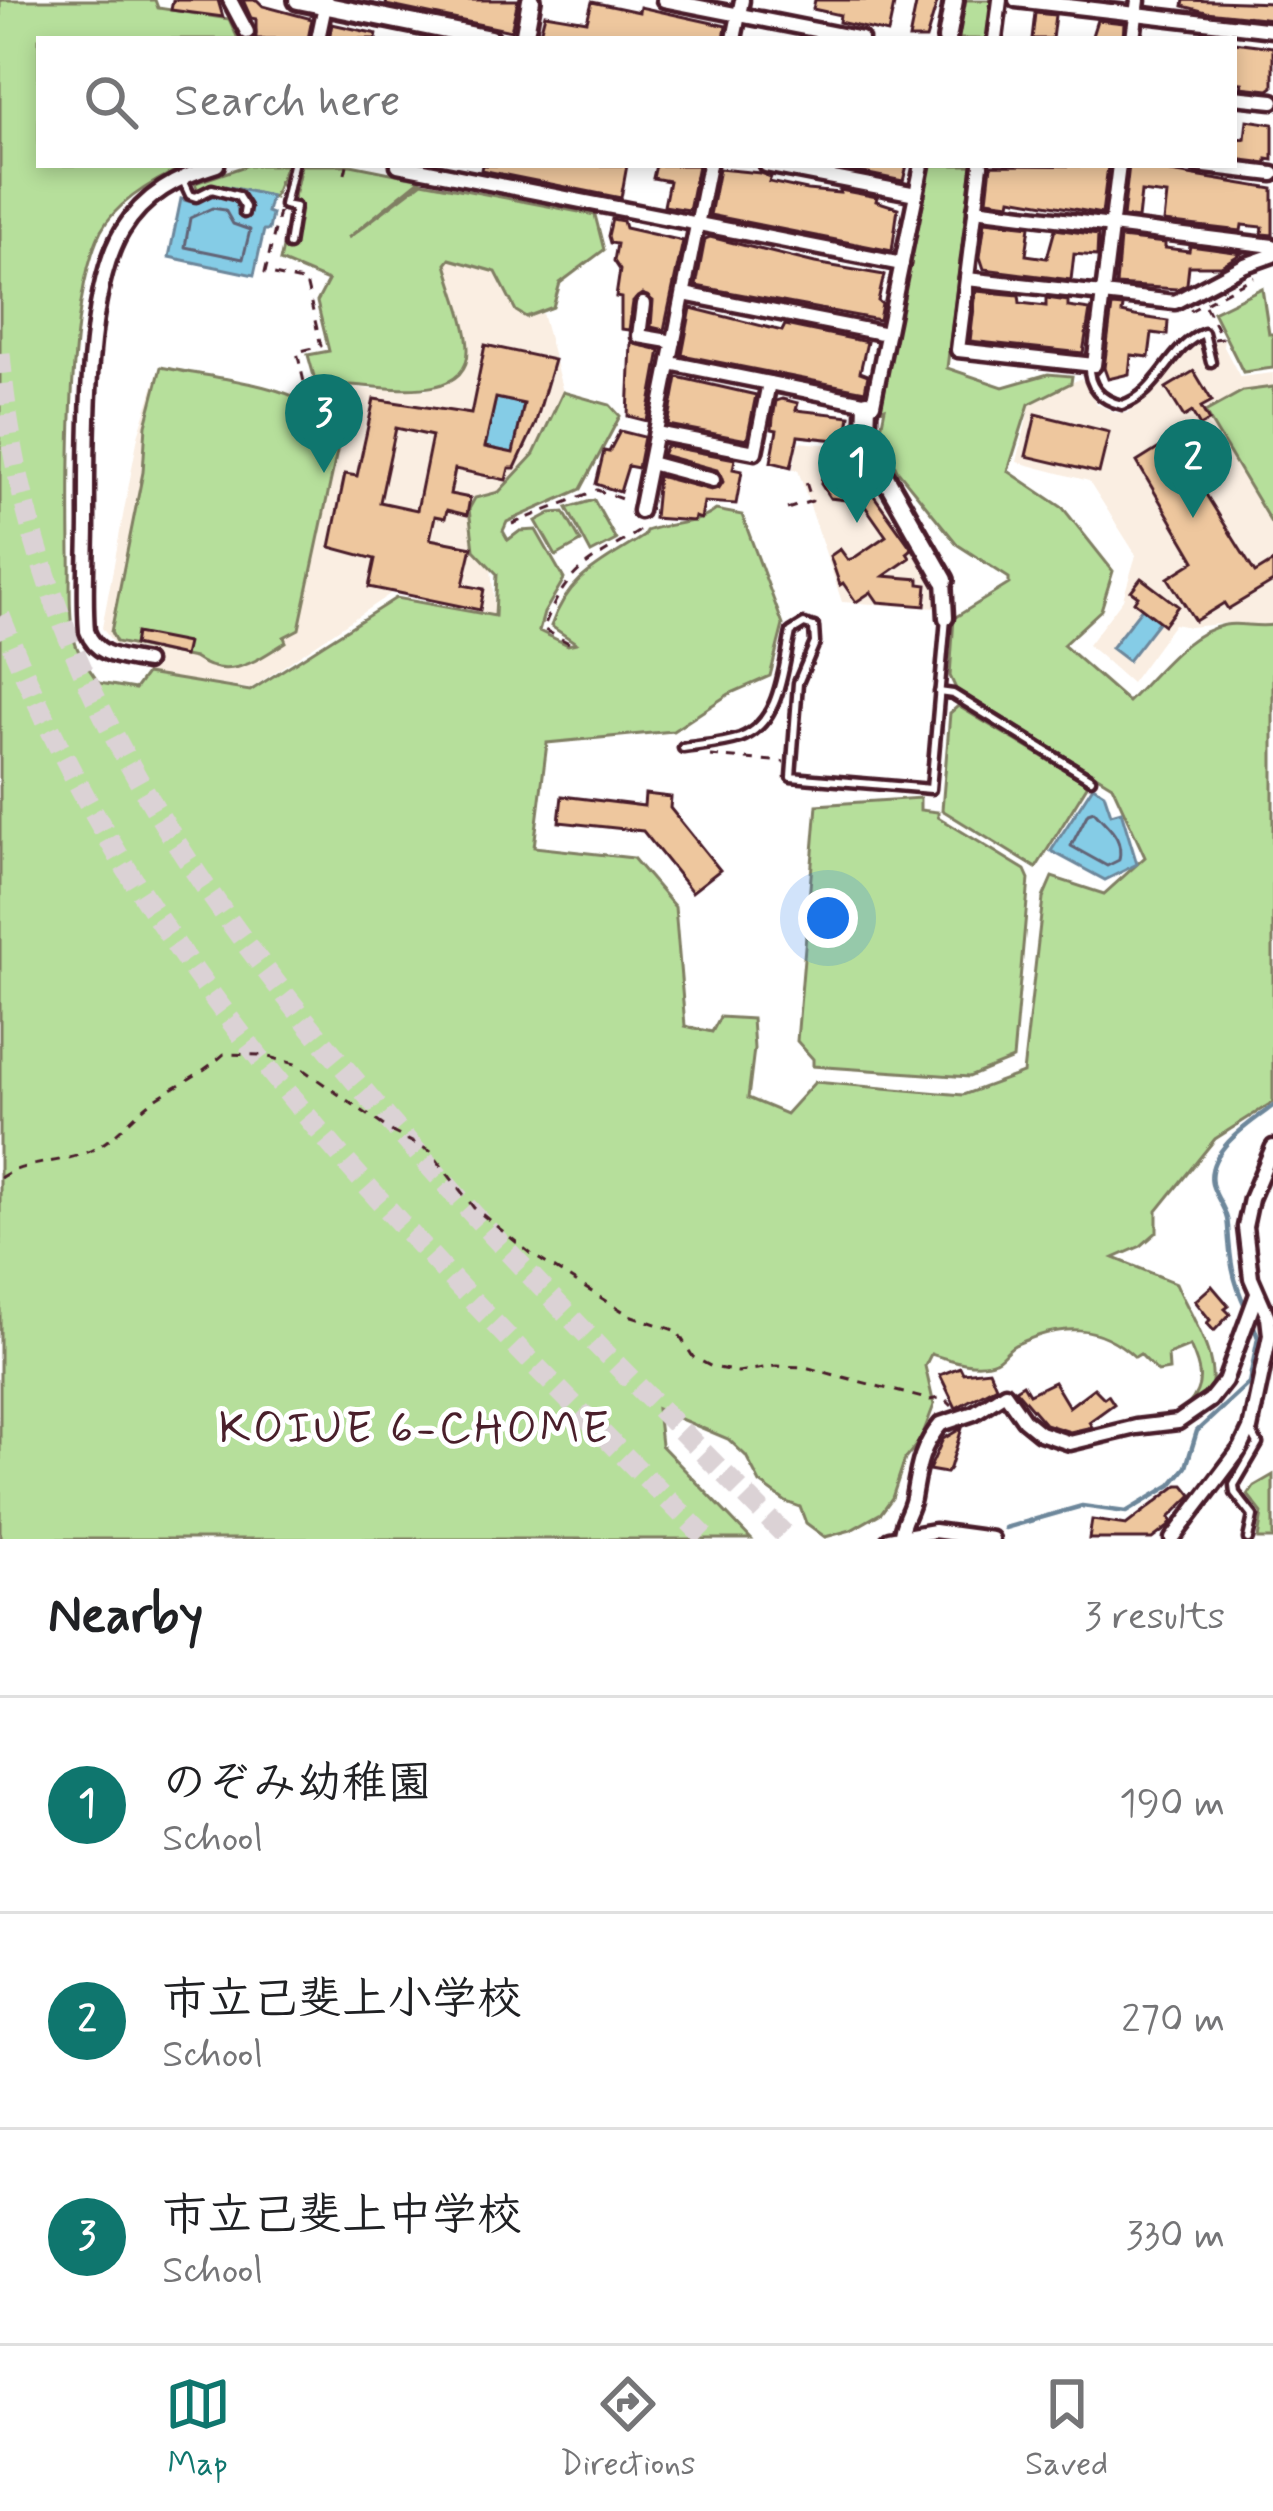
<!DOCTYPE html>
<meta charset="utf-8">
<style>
body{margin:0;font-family:Mynerve,"Klee One",sans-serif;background:#f6f6f6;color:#202124}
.you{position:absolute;left:828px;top:918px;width:42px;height:42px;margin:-30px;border:9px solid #fff;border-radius:50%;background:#1a73e8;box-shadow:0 0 0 18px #1a73e833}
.badge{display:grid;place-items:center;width:78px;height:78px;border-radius:50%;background:#0f766e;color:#fff;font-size:39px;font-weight:700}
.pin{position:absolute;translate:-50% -99px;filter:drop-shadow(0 3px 6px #0008)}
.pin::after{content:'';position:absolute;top:63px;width:42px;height:36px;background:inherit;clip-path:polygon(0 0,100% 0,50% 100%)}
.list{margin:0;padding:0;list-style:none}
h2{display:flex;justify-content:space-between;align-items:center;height:156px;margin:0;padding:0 48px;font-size:51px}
h2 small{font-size:39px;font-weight:400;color:#757577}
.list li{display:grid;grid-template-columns:78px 1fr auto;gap:36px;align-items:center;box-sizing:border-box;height:216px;padding:0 48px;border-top:3px solid #e0e0e0}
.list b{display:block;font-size:45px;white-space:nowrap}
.list p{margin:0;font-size:39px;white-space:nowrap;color:#757577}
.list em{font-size:39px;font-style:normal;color:#757577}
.icon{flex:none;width:66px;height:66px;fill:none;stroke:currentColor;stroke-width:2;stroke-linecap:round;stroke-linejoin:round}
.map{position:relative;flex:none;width:1273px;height:1539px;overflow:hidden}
.search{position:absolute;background:#fff;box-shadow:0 6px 18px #0003;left:36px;right:36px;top:36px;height:132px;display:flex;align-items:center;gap:30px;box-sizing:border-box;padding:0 42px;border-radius:0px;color:#757577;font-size:45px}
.sheet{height:804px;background:#fff}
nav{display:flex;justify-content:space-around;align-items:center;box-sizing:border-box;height:168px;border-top:3px solid #e0e0e0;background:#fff;font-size:33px;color:#757577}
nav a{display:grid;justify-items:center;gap:6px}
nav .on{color:#0f766e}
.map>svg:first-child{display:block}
.built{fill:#faeee2}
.green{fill:#b6df9b;stroke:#807f63;stroke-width:3}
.water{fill:#85cce6;stroke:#6d879b;stroke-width:3}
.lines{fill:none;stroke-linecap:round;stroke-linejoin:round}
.shore{stroke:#626476;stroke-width:3}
.stream{stroke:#6d879b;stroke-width:4.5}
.building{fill:#eec79e;stroke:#4a1f2b;stroke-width:3;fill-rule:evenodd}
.highway-tunnel{stroke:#dbd2d5;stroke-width:21;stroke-dasharray:21 10;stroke-linecap:butt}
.lane-casing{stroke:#4a1f2b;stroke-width:15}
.street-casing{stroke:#4a1f2b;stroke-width:21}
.secondary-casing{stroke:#4a1f2b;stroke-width:26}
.path{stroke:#4a1f2b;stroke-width:3;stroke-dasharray:9 9;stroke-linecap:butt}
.lane{stroke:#fff;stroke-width:6}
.street{stroke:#fff;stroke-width:12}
.secondary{stroke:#fff;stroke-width:16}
.labels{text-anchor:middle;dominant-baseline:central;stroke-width:10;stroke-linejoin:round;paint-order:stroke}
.neighbourhood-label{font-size:45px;letter-spacing:3px;fill:#4a1f2b;stroke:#fff}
</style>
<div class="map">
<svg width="1273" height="1539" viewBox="0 0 1273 1539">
<rect width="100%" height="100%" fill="#fff"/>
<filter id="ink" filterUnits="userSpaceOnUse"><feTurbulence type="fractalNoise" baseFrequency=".00833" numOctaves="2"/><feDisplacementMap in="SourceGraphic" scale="24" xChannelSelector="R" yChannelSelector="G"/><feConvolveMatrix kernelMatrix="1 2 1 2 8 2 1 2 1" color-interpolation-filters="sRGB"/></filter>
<g filter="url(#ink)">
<g class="built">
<polygon points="450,259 496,272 516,311 526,316 542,313 563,392 534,454 499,492 485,494 474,550 491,567 495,616 393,592 250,689 143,673 148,652 114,644 102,628 138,436 160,366 290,393 304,400 342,385 375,390 389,387 426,390 449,380 468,349 446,264"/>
<polygon points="1224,339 1223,345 1240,377 1273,373 1273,625 1252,629 1229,623 1190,627 1174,624 1131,683 1088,645 1123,599 1136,555 1089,481 1017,462 1030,405 1081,378 1097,404 1116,413 1128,413 1159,387 1189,346"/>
<polygon points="798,442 846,446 934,580 937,608 842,602 798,470 793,469"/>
</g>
<g class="green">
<path d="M0 0H155L158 8 229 19 238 39H39V165H188C156 179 118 200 101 231 67 299 69 473 70 552 71 579 68 608 73 635 77 654 88 667 99 683L135 689 146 674 250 691 396 598 495 616 497 574 474 550 469 509 475 498 499 492 534 454 563 392 610 405 620 416 581 489 507 522 503 531 508 540 520 531 536 530 564 579 544 613 539 631 568 645 576 643 551 626C569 575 601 564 644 536L646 531C672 521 694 527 716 510L742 515 783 625 770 676 729 694 673 731 547 743 534 847 633 858 675 907 685 1026 712 1032 720 1017 752 1019 754 1049 748 1098 786 1114 815 1082 963 1095 1023 1073 1043 898 1052 877 1104 894 1145 857 1112 785 956 689 950 676 954 618 1009 584V578L958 545 897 470 880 433 885 408 876 411 877 406 927 165H972L947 368 1003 387 1048 374 1072 376 1071 383 1029 404 1008 471 1063 508 1113 571 1101 610 1063 645 1128 702C1155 676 1186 632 1225 625 1239 622 1256 628 1273 625V1102L1215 1139 1157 1211V1232L1141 1246 1114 1258 1176 1283C1189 1314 1221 1358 1210 1393L1188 1405C1206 1385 1200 1368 1190 1346L1168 1355 1169 1370 1158 1372 1140 1354 1135 1357C1097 1322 1061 1324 1017 1344 1008 1347 1003 1358 995 1361 977 1369 950 1360 931 1354L925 1366 934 1405 921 1439 905 1459 892 1498 881 1513 851 1530 825 1537 806 1523 800 1507 786 1502 760 1483 746 1456 728 1439 657 1409 661 1445 751 1539H0Z"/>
<polygon points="960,0 992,0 987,39 953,39"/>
<polygon points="248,165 286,165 274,197 214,184 198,191 195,183"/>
<path d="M301 165H351L421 179 348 238 422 182 595 215 604 250 560 283 553 307 526 317 516 311 496 272 450 259 446 264C453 290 467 322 468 348 470 406 378 385 346 385 337 385 327 390 319 394L308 355 329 351 317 302 328 281 280 261Z"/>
<polygon points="1262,288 1269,334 1273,334 1273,368 1243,372 1213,312"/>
<path d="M161 367C202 376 258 381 295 397 313 405 325 425 342 428L299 629 284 637 286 642C256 661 228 682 194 658L116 642 111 632 143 472 146 425Z"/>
<polygon points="1273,387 1273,526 1205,412 1243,391"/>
<polygon points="594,500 616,540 591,553 567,508"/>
<polygon points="564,512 581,542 556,556 536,521 551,513"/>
<polygon points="958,706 1088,784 1036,868 942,810 950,713"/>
<polygon points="920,798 920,810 938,812 938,817 1025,870 1029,879 1013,1059 969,1077 813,1066 813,1059 797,1041 817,805"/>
<polygon points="1273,1475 1273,1539 1258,1539 1262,1513 1248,1495 1254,1486"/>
</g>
<g class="water">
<polygon points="225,186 271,196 267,212 272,214 269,230 264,230 254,275 169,257 181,199 194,203 211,195 235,200 239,214 248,215 250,206 241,193"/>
<polygon points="496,398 524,404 513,453 485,447"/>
<polygon points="1142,608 1159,621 1128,661 1111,648"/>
<polygon points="1093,786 1104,793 1111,814 1121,811 1137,864 1105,880 1051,851"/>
</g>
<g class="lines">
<g class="shore">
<polygon points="212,208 225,210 233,224 250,230 243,259 185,247 190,218"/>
<path d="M1094 811C1107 827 1124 836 1119 860L1107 866 1071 846 1088 813Z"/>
</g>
<g class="stream">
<path d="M1246 1308C1232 1279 1230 1259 1228 1227 1228 1210 1216 1199 1212 1184 1205 1151 1251 1122 1273 1106"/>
<polyline points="1005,1528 1082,1506 1126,1512 1171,1485 1186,1467 1197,1431 1249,1383 1258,1338 1251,1318"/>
</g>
</g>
<g class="building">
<polygon points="173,0 218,0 223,17 171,10"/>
<polygon points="243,0 257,0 263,6 312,19 308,39 256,39 256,19 251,18"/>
<polygon points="387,0 518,0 511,31 386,5"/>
<polygon points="815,0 895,0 888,33 839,22 840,15 813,9"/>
<polygon points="917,0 937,3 926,39 909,39"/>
<polygon points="1184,0 1273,3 1273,19 1206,12 1183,6"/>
<polygon points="592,2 639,12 640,7 726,26 724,39 539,37 545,14 587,21"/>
<polygon points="1035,13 1055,15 1052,39 1032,39"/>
<polygon points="1097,20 1124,23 1123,39 1091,39"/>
<polygon points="332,24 377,34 376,39 329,39"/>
<polygon points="1234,42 1273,47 1273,87 1269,90 1241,87 1242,83 1234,82"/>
<polygon points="1247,120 1273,124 1273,160 1267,159 1267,163 1234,159 1234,138 1245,139"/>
<polygon points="482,165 627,165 621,198 481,170"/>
<polygon points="656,165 698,165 689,210 664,206 669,181 653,178"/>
<polygon points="844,165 907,165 903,181 844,169"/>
<polygon points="991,165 1108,166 1102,214 1011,198 1010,203 987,200"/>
<polygon points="1129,165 1273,189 1273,235 1262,234 1263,227 1242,225 1241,231 1164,222 1167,195 1141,192 1138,219 1123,217"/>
<polygon points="719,169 760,173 771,177 769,182 807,190 840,193 840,190 877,197 876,201 898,208 892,251 710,215"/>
<polygon points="612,219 623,221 625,228 683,241 664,330 651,327 653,301 643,294 633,302 629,330 621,329 621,298 616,297 620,270 614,261 617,244 610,243 608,236"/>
<polygon points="985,221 1030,226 1026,255 1047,258 1055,229 1098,235 1097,256 1074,254 1071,280 984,269 980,257"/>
<polygon points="710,237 815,263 884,275 878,301 882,304 879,320 696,286 705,239"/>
<polygon points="1120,238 1165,243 1165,248 1189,251 1190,246 1242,253 1221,266 1189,266 1187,284 1177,289 1116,285"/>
<polygon points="976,291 1019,295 1020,303 1046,306 1046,298 1068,301 1068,307 1090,310 1083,353 970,341"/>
<polygon points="1112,306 1123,307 1122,313 1135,316 1168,321 1167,335 1152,333 1149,357 1131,355 1129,374 1108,379 1104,368"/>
<polygon points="691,308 782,331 785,325 867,342 860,372 868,375 865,391 682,355"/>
<polygon points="631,343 660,350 647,421 628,416"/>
<path d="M485 345 554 360 535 425 515 468H509L506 480 455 469 450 494 470 498 467 515 447 510 445 518 435 516 430 539 472 547 463 585 484 589 480 610 369 587 375 559 330 547 345 474 357 476 374 399 471 414ZM496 398 524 404 513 453 485 447ZM396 428 432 436 417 510 380 502Z"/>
<polygon points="1194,371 1212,401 1201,407 1209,421 1200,426 1192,412 1184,417 1166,388"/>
<polygon points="677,377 756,395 747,440 668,425"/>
<polygon points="782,399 798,403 796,410 850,416 846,441 798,436 791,467 771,462 777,430 772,429 773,418 776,401"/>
<polygon points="1036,414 1109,432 1099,473 1026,456"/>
<polygon points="620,431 644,437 638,468 628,466 620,492 596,484 604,451 609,452"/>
<polygon points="1172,440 1255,573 1273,562 1273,582 1228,609 1224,603 1195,621 1168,578 1195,561 1137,462"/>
<polygon points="666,446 735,459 733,469 742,471 736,504 704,502 701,519 695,517 694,521 654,518 658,476 711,490 719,488 723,482 717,470 662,455"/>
<polygon points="836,466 844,467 851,476 857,472 912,549 907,553 910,558 884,576 919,579 919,584 927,585 925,606 878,602 871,592 856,602 843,583 840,585 830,556 840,549 848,560 854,558 886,536 862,502 830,498 821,484 822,476"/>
<polygon points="1141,578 1178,606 1164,625 1134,602 1138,596 1131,591"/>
<polygon points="136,633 187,643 184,656 134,645"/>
<polygon points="645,794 671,797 670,808 720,870 692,892 643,831 559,822 562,796 644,806"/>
<polygon points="1212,1286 1229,1306 1225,1309 1230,1314 1214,1331 1207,1323 1210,1320 1195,1301"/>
<polygon points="960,1367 963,1373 989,1370 996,1386 956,1408 940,1375"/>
<polygon points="1054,1382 1069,1407 1094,1388 1104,1398 1108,1395 1114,1404 1089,1422 1092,1427 1070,1432 1045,1424 1015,1389 1023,1384 1029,1394"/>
<polygon points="962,1428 950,1468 946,1473 929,1470 943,1439"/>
<polygon points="1178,1485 1184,1485 1192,1495 1169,1518 1172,1522 1168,1527 1152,1539 1089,1539 1092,1520 1126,1525"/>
</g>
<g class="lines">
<g class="highway-tunnel">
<path d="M0 353C25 657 193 894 387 1118 515 1265 652 1401 789 1539"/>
<path d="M0 616C44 725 99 831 165 929 314 1150 519 1350 707 1539"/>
</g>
<defs>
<g id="lane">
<polyline points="183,180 190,195 196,197 212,189 238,196 245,207 244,213"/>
<polyline points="289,245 295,207 284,205 293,165"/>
<path d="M1089 365C1088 387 1101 400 1122 405 1160 393 1169 346 1204 333L1211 362"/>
<polyline points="939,692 953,694 1091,779"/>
<path d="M683 748C702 745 722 744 740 738 781 723 783 667 791 632L804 624 814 627 815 643 798 683 791 777 931 789 946 618"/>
<polyline points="1248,1539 1253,1516 1235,1493 1234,1485 1258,1444 1250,1429"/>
</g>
<g id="street">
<polyline points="230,0 247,32"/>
<polyline points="664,0 861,39"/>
<polyline points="1016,0 1273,30"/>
<polyline points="318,39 326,1"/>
<polyline points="734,39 742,0"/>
<polyline points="995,39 1000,0"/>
<polyline points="1133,39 1138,0"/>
<polyline points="1234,97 1273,101"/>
<polyline points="398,165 902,264"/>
<polyline points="766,165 916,194"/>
<polyline points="981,165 958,350 1094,365 1119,165"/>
<polyline points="1197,165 1273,174"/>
<polyline points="975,209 1273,246"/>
<polyline points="967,279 1175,302 1245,265 1273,255"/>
<polyline points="684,294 887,334"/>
<polyline points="643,304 639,336 674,342"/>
<polyline points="670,363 873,404 922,165"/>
<polyline points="656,433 755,452 769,383"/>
<polyline points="650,463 713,480"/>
<polyline points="640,511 709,165"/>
<polyline points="944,580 946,618"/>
<path d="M146 662C122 657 96 657 87 631 84 594 87 557 87 521 87 446 84 293 122 231 144 195 177 177 217 165"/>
<path d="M901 1536C901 1522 910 1513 913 1498 918 1469 920 1448 941 1424L974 1413 1005 1393 1024 1420 1040 1433 1070 1443 1136 1427 1178 1422 1210 1400 1225 1381 1257 1294"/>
<polyline points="889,1539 934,1531 992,1539"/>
<polyline points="1172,1539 1241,1448 1250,1429 1270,1335 1268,1317 1251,1278 1245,1227 1251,1199 1273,1147"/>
</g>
<g id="secondary">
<polyline points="298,0 490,39"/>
<polyline points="524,39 531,0"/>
<polyline points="947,39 954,0"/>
<polyline points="867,403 866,433 872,454 944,580"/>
</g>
</defs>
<use href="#lane" class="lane-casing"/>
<use href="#street" class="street-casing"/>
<use href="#secondary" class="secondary-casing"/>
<g class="path">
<polyline points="345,174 347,165"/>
<polyline points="279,212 265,273 306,282 321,346 297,352 308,399"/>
<polyline points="1205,306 1222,338 1214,339"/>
<polyline points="1190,311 1254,277"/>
<polyline points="787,509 812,501 804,476"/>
<polyline points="512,524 597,490 627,501"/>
<path d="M569 643 543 629C567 568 585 565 638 532L639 525"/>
<polyline points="710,756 784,762"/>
<path d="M0 1178C28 1159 65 1165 96 1148 118 1136 134 1114 154 1100 178 1084 202 1074 224 1054L261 1055 295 1064 394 1133 430 1151 474 1208 531 1254 629 1315 677 1331 693 1357 712 1367 738 1372 776 1366 805 1367 930 1400 943 1397 952 1406"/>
</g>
<use href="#lane" class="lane"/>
<use href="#street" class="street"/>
<use href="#secondary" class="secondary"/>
</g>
</g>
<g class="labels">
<g class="neighbourhood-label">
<text x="415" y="1429">KOIUE 6-CHOME</text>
</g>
</g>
</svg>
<div class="you"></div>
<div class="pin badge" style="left:857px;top:523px">1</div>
<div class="pin badge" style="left:1193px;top:518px">2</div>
<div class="pin badge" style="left:324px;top:473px">3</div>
<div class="search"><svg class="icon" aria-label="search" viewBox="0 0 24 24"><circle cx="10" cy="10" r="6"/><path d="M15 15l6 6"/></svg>Search here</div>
</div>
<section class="sheet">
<h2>Nearby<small>3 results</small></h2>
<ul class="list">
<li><span class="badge">1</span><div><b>のぞみ幼稚園</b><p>School</p></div><em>190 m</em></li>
<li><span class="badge">2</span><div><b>市立己斐上小学校</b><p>School</p></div><em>270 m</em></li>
<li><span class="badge">3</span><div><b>市立己斐上中学校</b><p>School</p></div><em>330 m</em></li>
</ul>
</section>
<nav>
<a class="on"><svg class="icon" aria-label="map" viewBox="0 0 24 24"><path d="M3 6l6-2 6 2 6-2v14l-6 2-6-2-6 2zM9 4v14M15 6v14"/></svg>Map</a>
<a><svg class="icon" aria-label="directions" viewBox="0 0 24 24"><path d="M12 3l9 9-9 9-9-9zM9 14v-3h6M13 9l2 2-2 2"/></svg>Directions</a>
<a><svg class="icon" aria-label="saved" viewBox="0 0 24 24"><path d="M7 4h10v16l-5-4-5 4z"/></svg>Saved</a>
</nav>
